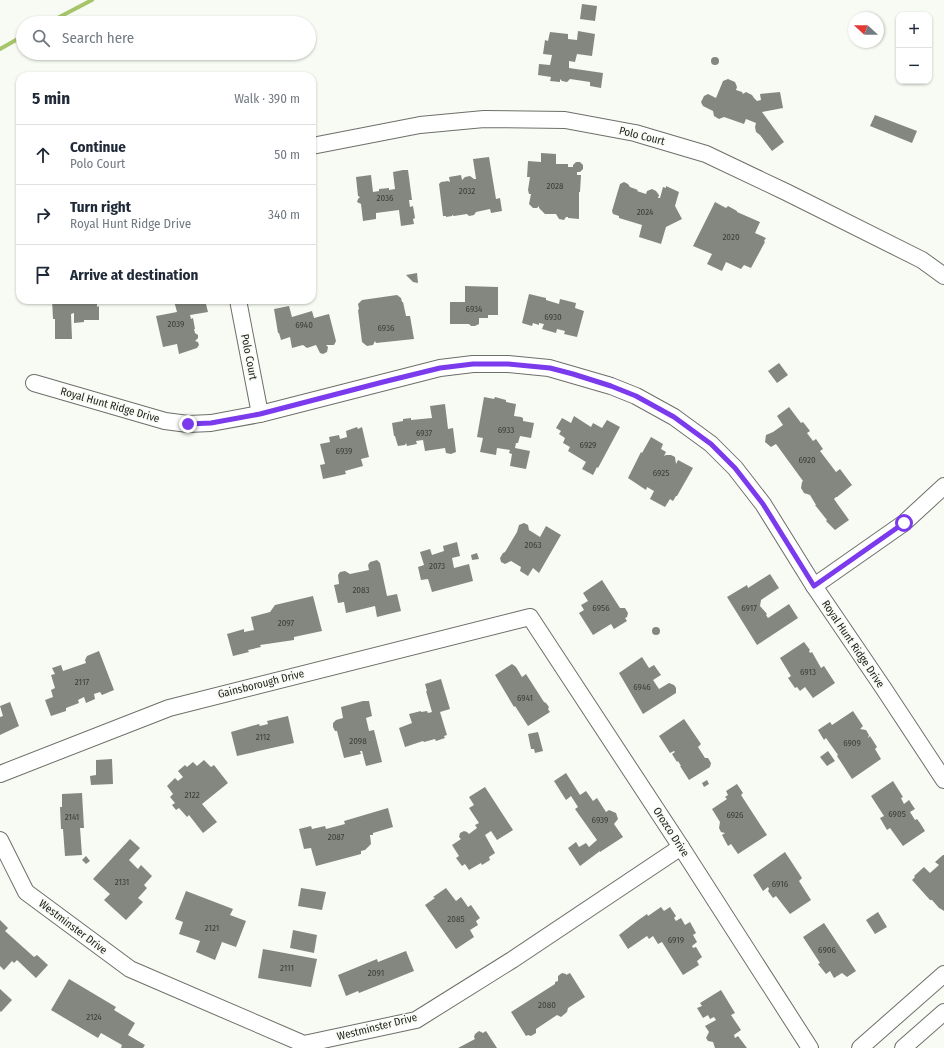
<!DOCTYPE html>
<meta charset="utf-8">
<style>
body{margin:0;font-family:"Fira Sans Condensed",sans-serif;background:#f2f2f3;color:#1f2937}
.controls{position:absolute;right:12px;top:12px;display:grid;overflow:hidden;border-radius:8px;box-shadow:0 1px 3px #0004}
.controls button{width:36px;height:36px;display:grid;place-items:center;padding:0;border:0;border-bottom:1px solid #e0e1e3;background:#fff;color:#1f2937;font:20px sans-serif}
.compass{position:absolute;left:848px;top:12px;width:36px;height:36px;border-radius:50%;background:#fff;box-shadow:0 1px 3px #0004;rotate:291deg}
.stop{position:absolute;width:12px;height:12px;margin:-9px;border:3px solid #7c3aed;border-radius:50%;background:#fff}
.stop.end{background:#7c3aed;border-color:#fff;box-shadow:0 1px 4px #0008}
.list{margin:0;padding:0;list-style:none}
h2{display:flex;justify-content:space-between;align-items:center;height:52px;margin:0;padding:0 16px;font-size:17px}
h2 small{font-size:13px;font-weight:400;color:#747a83}
.list li{display:grid;grid-template-columns:26px 1fr auto;gap:12px;align-items:center;box-sizing:border-box;height:60px;padding:0 16px;border-top:1px solid #e0e1e3}
.list b{display:block;font-size:15px;white-space:nowrap}
.list p{margin:0;font-size:13px;white-space:nowrap;color:#747a83}
.list em{font-size:13px;font-style:normal;color:#747a83}
.icon{flex:none;width:22px;height:22px;fill:none;stroke:currentColor;stroke-width:2;stroke-linecap:round;stroke-linejoin:round}
.map{position:relative;flex:none;width:944px;height:1048px;overflow:hidden}
.search{position:absolute;background:#fff;box-shadow:0 1px 3px #0004;left:16px;top:16px;width:300px;height:44px;display:flex;align-items:center;gap:10px;box-sizing:border-box;padding:0 14px;border-radius:22px;color:#747a83;font-size:15px}
.panel{position:absolute;background:#fff;box-shadow:0 1px 3px #0004;left:16px;top:72px;width:300px;height:232px;border-radius:12px}
.map>svg:first-child{display:block}
.lines{fill:none;stroke-linecap:round;stroke-linejoin:round}
.stream{stroke:#a6c46a;stroke-width:4}
.building{fill:#848780}
.minor-casing{stroke:#6d6f69;stroke-width:18}
.minor{stroke:#fff;stroke-width:16}
.route{stroke:#7c3aed;stroke-width:5}
.labels{text-anchor:middle;dominant-baseline:central;stroke-width:3;stroke-linejoin:round;paint-order:stroke}
.number-label{font-size:9px;fill:#3d3e3a}
.street-label{font-size:11px;fill:#252623;stroke:#f8fbf3}
</style>
<div class="map">
<svg width="944" height="1048" viewBox="0 0 944 1048">
<rect width="100%" height="100%" fill="#f8fbf3"/>
<g class="lines">
<g class="stream">
<polyline points="48,23 92,0"/>
<polyline points="0,49 23,36"/>
</g>
</g>
<g class="building">
<polygon points="582,4 597,6 595,21 580,19"/>
<polygon points="578,31 595,34 592,56 577,54 575,62 569,61 569,68 603,73 601,88 590,86 590,82 570,79 567,82 562,81 560,79 560,82 550,81 551,77 538,75 539,64 550,65 552,55 543,54 545,40 548,41 550,32 568,34 568,39 577,40"/>
<circle cx="715" cy="61" r="4"/>
<polygon points="728,79 735,82 737,87 736,90 742,92 743,94 746,92 752,95 754,98 757,101 761,100 760,94 780,92 783,108 762,112 784,142 772,151 760,135 756,132 755,127 756,123 746,119 744,124 724,117 719,119 714,116 713,111 703,106 701,102 704,96 708,94 716,98 723,81"/>
<polygon points="875,115 917,131 912,143 870,126"/>
<polygon points="541,153 556,154 556,164 568,164 568,167 573,167 573,165 576,162 580,162 583,165 583,169 580,172 577,172 577,175 581,175 580,192 579,192 579,219 568,218 568,217 566,217 564,220 559,219 556,214 545,214 539,208 539,206 537,208 533,208 529,204 531,194 529,194 528,190 530,177 527,177 528,161 541,162"/>
<polygon points="489,157 496,199 500,198 502,211 491,213 490,209 476,212 474,215 469,216 467,214 454,216 452,215 452,216 446,217 446,216 443,216 439,184 441,182 448,181 450,182 449,177 461,175 462,180 465,177 470,176 474,179 476,179 473,159"/>
<polygon points="403,170 408,170 412,200 409,200 410,207 413,206 415,218 413,219 414,224 401,226 399,210 376,213 376,219 363,221 361,204 357,202 358,199 360,197 358,196 356,177 371,175 373,192 379,191 379,189 389,188 389,190 395,189 393,172"/>
<polygon points="624,182 628,184 630,187 638,190 637,191 646,194 647,191 652,189 656,191 659,195 658,198 660,198 663,187 666,188 666,186 679,192 675,206 682,219 666,227 661,244 639,237 642,225 619,218 619,216 613,214 612,211 620,184"/>
<polygon points="715,202 726,208 728,206 737,211 737,212 760,222 755,233 766,238 764,241 765,242 751,268 744,265 741,269 726,262 722,271 707,264 712,254 693,246"/>
<polygon points="417,273 418,283 413,282 406,275"/>
<polygon points="465,286 498,287 498,315 488,315 488,318 479,318 479,324 475,326 471,326 469,324 450,324 450,302 465,302"/>
<polygon points="529,294 546,298 546,300 559,304 560,299 576,303 575,308 584,311 577,337 564,334 565,331 557,329 556,333 542,329 544,324 539,323 539,325 533,323 532,326 522,323"/>
<polygon points="397,295 401,298 402,302 403,302 406,316 410,316 414,339 376,343 375,341 373,345 367,346 362,342 358,310 359,309 358,304 362,300"/>
<polygon points="52,300 97,300 97,307 99,306 99,320 84,320 84,322 74,323 74,313 71,314 72,339 55,339 55,319 53,319"/>
<polygon points="177,300 205,300 208,312 190,315 191,319 193,318 195,329 194,329 195,333 198,335 198,338 195,341 198,342 199,345 197,348 179,354 177,344 163,347 156,316 177,312 174,301"/>
<polygon points="289,306 292,317 312,311 314,318 329,314 336,341 334,345 326,345 328,347 327,352 323,354 320,353 316,345 307,348 303,345 292,348 290,337 281,340 279,333 278,333 274,309"/>
<polygon points="779,363 788,375 777,383 768,371"/>
<polygon points="484,397 494,399 495,397 506,400 506,402 516,404 514,416 521,417 523,418 523,421 534,423 531,438 520,436 518,443 516,443 515,448 530,451 526,469 510,466 512,454 509,453 510,450 497,448 496,455 480,452 483,438 477,437"/>
<polygon points="445,404 448,429 453,428 456,452 451,454 446,453 445,448 425,451 423,440 416,441 417,444 407,446 406,443 405,445 398,446 397,443 395,436 394,436 392,423 403,421 403,419 411,418 411,420 432,418 430,406"/>
<polygon points="789,407 801,423 803,422 810,431 807,433 813,441 816,439 823,449 820,451 836,472 840,469 852,485 837,497 836,497 834,499 849,520 835,530 826,521 827,520 815,505 816,505 810,495 804,493 801,488 802,482 803,481 776,444 771,447 765,442 766,435 773,432 783,425 777,416"/>
<polygon points="574,416 591,427 593,423 602,428 607,420 620,427 598,468 597,467 593,475 582,469 586,462 568,451 570,447 563,443 565,438 559,434 561,431 556,428 562,418 571,423"/>
<polygon points="357,427 358,429 362,427 369,457 361,459 363,466 345,471 346,474 323,479 320,465 325,464 320,444 330,442 329,437 339,435 340,439 347,437 346,431"/>
<polygon points="651,437 663,444 661,449 666,452 664,456 666,455 671,455 675,457 676,464 678,460 693,468 677,496 676,496 673,501 670,499 665,507 650,499 654,491 647,487 646,490 628,478 641,452 642,453"/>
<polygon points="524,523 528,525 529,530 540,537 546,526 561,535 539,573 533,568 528,576 520,571 521,567 511,561 505,564 501,562 500,558 503,553 505,552 517,532 519,525"/>
<polygon points="457,542 460,556 452,558 454,568 469,564 473,581 432,592 428,579 421,580 418,567 424,565 420,552 430,549 432,555 444,551 443,546"/>
<polygon points="477,553 479,559 472,560 471,555"/>
<polygon points="377,560 380,563 387,596 397,594 401,611 377,617 375,606 346,613 344,602 338,603 334,585 339,584 338,575 340,572 345,571 350,574 369,570 368,565 370,562"/>
<polygon points="770,574 779,588 761,600 760,606 767,614 766,615 768,618 789,604 798,618 757,645 727,597 747,585 748,588"/>
<polygon points="602,580 620,608 625,608 628,613 627,617 625,618 627,621 614,629 611,624 593,635 579,613 584,610 581,605 588,601 583,593"/>
<polygon points="313,596 322,631 294,637 294,640 260,645 261,647 248,650 249,652 233,656 227,634 244,629 244,632 254,630 251,617 270,612 275,605"/>
<circle cx="656" cy="631" r="4"/>
<polygon points="804,642 810,650 809,651 810,653 812,652 821,668 824,666 835,683 813,698 805,687 800,691 797,687 795,688 788,678 791,676 780,658"/>
<polygon points="99,651 114,690 102,695 100,692 94,694 95,699 86,703 84,697 78,700 79,703 66,708 66,711 51,716 45,700 53,697 51,690 55,688 51,675 55,674 52,668 61,665 63,671 86,663 85,660 87,656"/>
<polygon points="642,657 649,668 654,665 661,675 653,680 659,689 669,683 674,685 676,688 676,693 643,714 619,673"/>
<polygon points="512,664 516,667 522,677 526,674 544,702 546,703 549,707 548,709 550,712 528,726 515,706 514,707 495,675"/>
<polygon points="441,679 450,709 440,712 447,735 444,736 445,738 436,741 435,739 424,742 423,741 405,747 399,728 412,723 409,714 421,711 421,712 427,711 428,713 432,712 426,691 427,691 425,684"/>
<polygon points="363,701 369,701 372,716 366,718 369,731 374,730 382,762 366,766 362,751 360,751 361,754 344,758 337,731 335,731 333,727 333,723 336,720 343,718 341,707"/>
<polygon points="10,702 19,726 0,735 0,717 3,716 0,706"/>
<polygon points="853,711 863,726 860,729 866,730 869,735 868,738 870,736 877,747 875,749 881,759 852,779 837,756 838,755 826,738 824,740 818,730 830,722 832,725"/>
<polygon points="288,716 294,743 237,756 231,732 259,724 260,726 268,724 267,721"/>
<polygon points="684,719 701,744 698,747 705,758 708,758 711,763 710,767 689,780 680,766 681,766 678,761 677,762 672,754 675,752 674,751 670,753 659,736"/>
<polygon points="538,732 543,751 535,753 534,749 531,749 528,734"/>
<polygon points="828,751 835,761 827,766 820,757"/>
<polygon points="112,759 113,784 91,785 90,776 96,775 96,760"/>
<polygon points="204,760 211,767 214,765 228,783 202,804 217,822 203,833 189,815 187,817 179,808 176,810 172,805 175,803 170,797 173,794 167,786 175,778 178,781 183,777 178,771 185,765 187,767 193,762 197,766"/>
<polygon points="566,773 580,795 586,791 593,801 597,798 606,812 609,810 616,813 618,819 614,824 623,837 600,852 600,851 580,866 568,848 576,842 579,847 586,843 589,847 597,840 575,809 578,807 571,796 566,800 554,781"/>
<polygon points="707,780 709,784 704,787 702,783"/>
<polygon points="893,781 903,797 901,798 904,804 909,800 915,809 910,812 915,820 917,819 920,823 925,831 903,846 890,828 887,830 880,818 884,816 871,796"/>
<polygon points="737,784 743,793 741,795 767,835 738,854 731,844 728,846 722,835 725,833 721,832 719,828 720,822 712,809 727,799 725,797 728,795 726,791"/>
<polygon points="485,787 513,830 497,840 491,831 485,835 495,853 489,857 490,860 482,865 481,863 469,870 465,864 462,866 456,858 459,856 452,845 461,839 459,837 460,833 464,831 467,832 469,834 477,828 475,825 479,823 469,808 474,805 469,797"/>
<polygon points="82,793 84,828 80,828 82,855 65,856 63,829 61,829 60,807 62,807 62,794"/>
<polygon points="388,808 393,827 373,833 373,835 370,835 371,844 365,850 361,851 361,854 316,866 311,848 304,849 299,829 311,826 312,829 325,826 326,829 345,824 344,821"/>
<polygon points="130,839 140,848 129,860 138,869 141,865 152,876 144,885 147,888 138,898 143,902 126,920 104,900 110,894 93,879"/>
<polygon points="785,852 802,878 799,881 811,900 790,914 776,896 773,898 768,891 769,889 768,887 763,891 753,875"/>
<polygon points="943,855 944,855 944,911 941,909 939,908 932,900 930,900 912,880 915,877 914,876 924,867 930,873 939,865 935,862"/>
<polygon points="86,856 90,861 86,864 82,860"/>
<polygon points="301,888 326,892 322,910 298,906"/>
<polygon points="446,888 456,901 461,897 468,907 471,905 480,918 476,921 478,925 470,930 474,937 456,949 425,905 435,898 433,897"/>
<polygon points="186,891 233,909 230,915 246,921 236,947 222,942 215,960 196,952 200,941 179,934 183,922 175,919"/>
<polygon points="661,907 664,911 670,907 676,916 674,918 676,921 681,918 685,925 690,922 696,933 693,935 697,942 692,946 693,948 696,947 702,957 697,961 699,965 683,975 662,942 658,944 653,936 649,939 647,936 628,949 619,935 637,921 647,914 648,916"/>
<polygon points="878,912 887,927 875,934 866,920"/>
<polygon points="0,920 8,928 5,931 34,957 37,955 48,965 36,978 17,960 14,963 12,961 4,970 0,966"/>
<polygon points="824,923 856,971 847,977 842,973 834,978 830,971 826,974 818,964 820,963 803,937"/>
<polygon points="293,930 317,935 314,953 290,948"/>
<polygon points="263,949 317,959 311,987 258,978"/>
<polygon points="406,951 414,971 359,993 358,991 346,996 338,975 377,959 378,962"/>
<polygon points="562,973 566,974 566,975 570,973 585,997 568,1008 567,1012 561,1017 557,1015 536,1029 536,1033 531,1036 528,1035 526,1036 511,1012 555,984 555,982 558,981 558,976"/>
<polygon points="69,979 116,1007 114,1010 135,1023 128,1035 145,1045 143,1048 121,1048 122,1045 101,1033 98,1038 51,1010"/>
<polygon points="0,989 12,1000 1,1012 0,1011"/>
<polygon points="721,990 735,1013 731,1015 741,1030 734,1035 735,1038 738,1036 747,1048 715,1048 713,1042 708,1041 706,1038 709,1032 705,1026 716,1020 714,1017 710,1019 708,1015 703,1018 697,1008 702,1006 700,1003"/>
<polygon points="479,1031 483,1033 486,1031 497,1048 458,1048 475,1039 474,1037 475,1034"/>
</g>
<g class="lines">
<defs>
<g id="minor">
<polyline points="312,146 420,125 484,119 565,120 635,133 706,154 786,192 922,260 944,276"/>
<polyline points="238,300 260,414"/>
<polyline points="34,383 165,421 188,424 211,423 260,414 440,368 473,364 508,364 549,368 611,386 636,396 674,417 711,444 735,468 763,504 814,586 884,689 944,780"/>
<polyline points="814,586 904,523 944,486"/>
<polyline points="0,774 169,708 530,617 681,847 810,1048"/>
<polyline points="0,840 26,892 130,969 304,1044 416,1020 512,960 681,847"/>
<polyline points="860,1048 944,974"/>
<polyline points="903,1048 944,1012"/>
</g>
</defs>
<use href="#minor" class="minor-casing"/>
<use href="#minor" class="minor"/>
</g>
<g class="lines">
<polyline class="route" points="188,424 211,423 260,414 383,382 440,368 473,364 508,364 550,368 573,374 611,386 636,396 674,417 711,444 735,468 763,504 814,586 904,523"/>
</g>
<g class="labels">
<g class="number-label">
<text x="555" y="186">2028</text>
<text x="467" y="191">2032</text>
<text x="385" y="198">2036</text>
<text x="645" y="212">2024</text>
<text x="731" y="237">2020</text>
<text x="474" y="309">6934</text>
<text x="553" y="317">6930</text>
<text x="176" y="324">2039</text>
<text x="304" y="325">6940</text>
<text x="386" y="328">6936</text>
<text x="506" y="430">6933</text>
<text x="424" y="433">6937</text>
<text x="588" y="445">6929</text>
<text x="344" y="451">6939</text>
<text x="807" y="460">6920</text>
<text x="661" y="473">6925</text>
<text x="533" y="545">2063</text>
<text x="437" y="566">2073</text>
<text x="361" y="590">2083</text>
<text x="601" y="608">6956</text>
<text x="749" y="608">6917</text>
<text x="286" y="623">2097</text>
<text x="808" y="672">6913</text>
<text x="82" y="682">2117</text>
<text x="642" y="687">6946</text>
<text x="525" y="698">6941</text>
<text x="263" y="737">2112</text>
<text x="358" y="741">2098</text>
<text x="852" y="743">6909</text>
<text x="192" y="795">2122</text>
<text x="897" y="814">6905</text>
<text x="735" y="815">6926</text>
<text x="72" y="817">2141</text>
<text x="600" y="820">6939</text>
<text x="336" y="837">2087</text>
<text x="122" y="882">2131</text>
<text x="780" y="884">6916</text>
<text x="456" y="919">2085</text>
<text x="212" y="928">2121</text>
<text x="676" y="940">6919</text>
<text x="827" y="950">6906</text>
<text x="287" y="968">2111</text>
<text x="376" y="973">2091</text>
<text x="547" y="1005">2080</text>
<text x="94" y="1017">2124</text>
</g>
<g class="street-label">
<text transform="translate(642 136) rotate(14)">Polo Court</text>
<text transform="translate(249 357) rotate(79)">Polo Court</text>
<text transform="translate(110 405) rotate(16)">Royal Hunt Ridge Drive</text>
<text transform="translate(853 644) rotate(56)">Royal Hunt Ridge Drive</text>
<text transform="translate(261 684) rotate(-14)">Gainsborough Drive</text>
<text transform="translate(671 832) rotate(57)">Orozco Drive</text>
<text transform="translate(73 927) rotate(37)">Westminster Drive</text>
<text transform="translate(377 1027) rotate(-14)">Westminster Drive</text>
</g>
</g>
</svg>
<div class="controls">
<button>+</button>
<button>−</button>
</div>
<svg class="compass" viewBox="-18 -18 36 36"><path d="M0-13l5 13h-10z" fill="#e53935"/><path d="M0 13l5-13h-10z" fill="#747a83"/></svg>
<div class="stop" style="left:904px;top:523px"></div>
<div class="stop end" style="left:188px;top:424px"></div>
<div class="search"><svg class="icon" aria-label="search" viewBox="0 0 24 24"><circle cx="10" cy="10" r="6"/><path d="M15 15l6 6"/></svg>Search here</div>
<section class="panel">
<h2>5 min<small>Walk · 390 m</small></h2>
<ul class="list">
<li><svg class="icon" aria-label="ahead" viewBox="0 0 24 24"><path d="M12 20V5M6 11l6-6 6 6"/></svg><div><b>Continue</b><p>Polo Court</p></div><em>50 m</em></li>
<li><svg class="icon" aria-label="right" viewBox="0 0 24 24"><path d="M7 20v-9h11M14 6l5 5-5 5"/></svg><div><b>Turn right</b><p>Royal Hunt Ridge Drive</p></div><em>340 m</em></li>
<li><svg class="icon" aria-label="arrive" viewBox="0 0 24 24"><path d="M6 21V4h12l-3 4 3 4H6"/></svg><div><b>Arrive at destination</b></div></li>
</ul>
</section>
</div>
